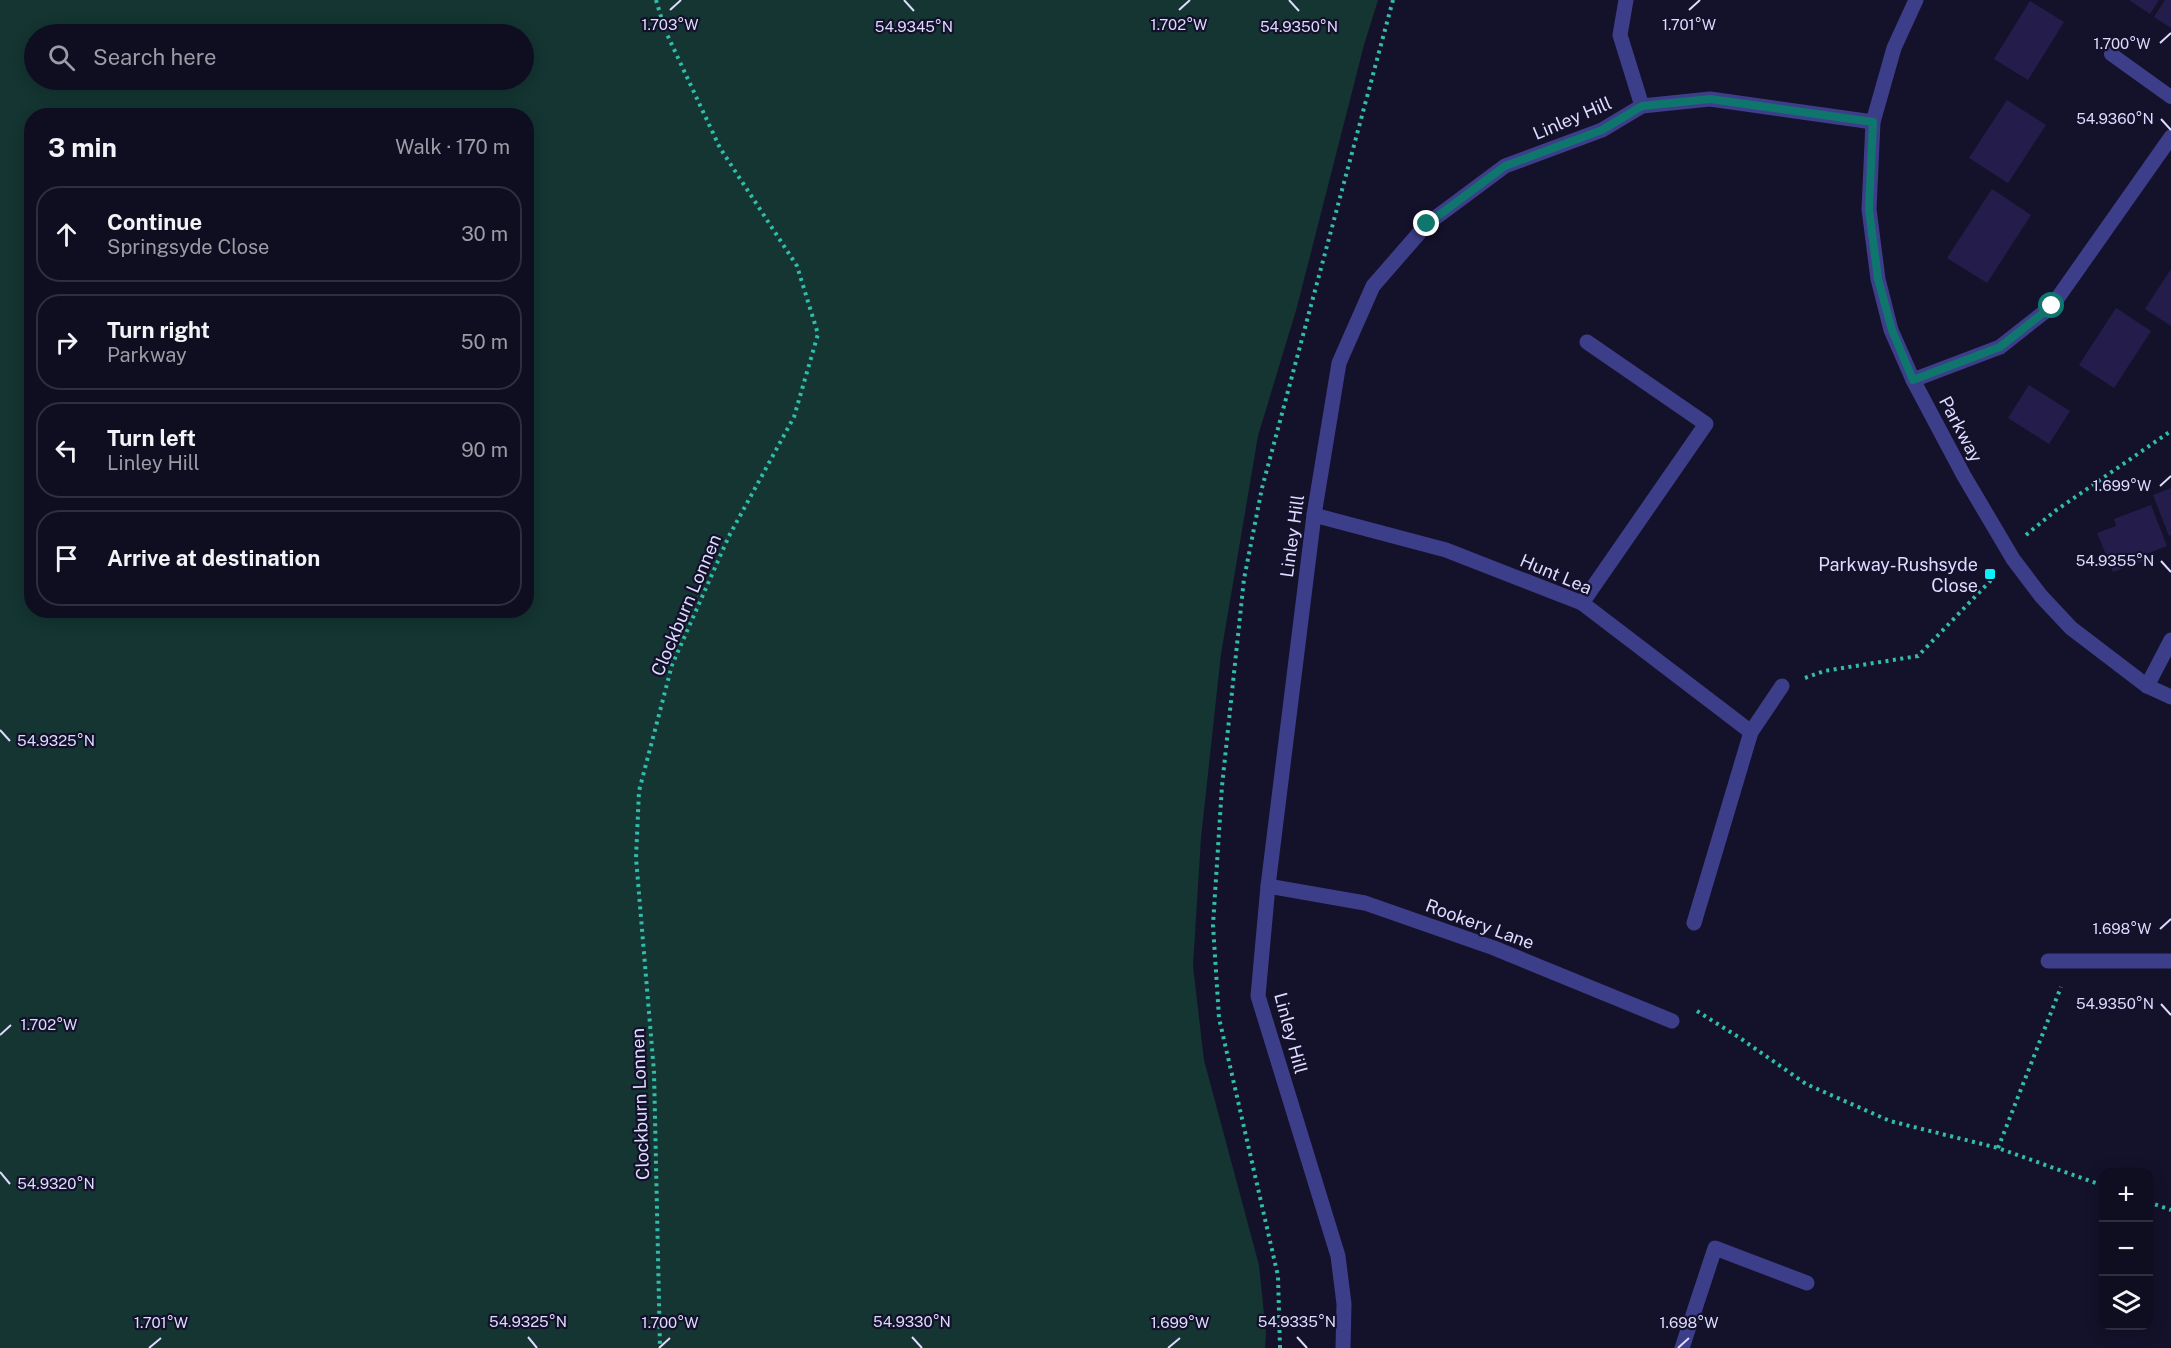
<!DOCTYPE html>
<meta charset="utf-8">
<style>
body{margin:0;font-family:"Public Sans",sans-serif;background:#1d1b2d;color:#f1f3f6}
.controls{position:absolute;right:18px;bottom:18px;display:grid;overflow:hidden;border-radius:12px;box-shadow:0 3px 15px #0003}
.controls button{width:54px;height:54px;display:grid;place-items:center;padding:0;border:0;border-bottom:2px solid #2f2d3e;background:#0f0d20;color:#f1f3f6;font:30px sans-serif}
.stop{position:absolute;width:18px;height:18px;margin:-14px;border:4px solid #0f766e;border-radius:50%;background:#fff}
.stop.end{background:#0f766e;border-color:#fff;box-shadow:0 2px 6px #0008}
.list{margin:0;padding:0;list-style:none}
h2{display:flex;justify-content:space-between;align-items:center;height:78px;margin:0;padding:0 24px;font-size:26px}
h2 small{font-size:20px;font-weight:400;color:#9b9ca5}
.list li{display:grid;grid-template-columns:39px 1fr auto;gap:18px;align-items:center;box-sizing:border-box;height:96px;margin:0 12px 12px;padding:0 12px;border:2px solid #2f2d3e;border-radius:24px}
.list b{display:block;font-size:22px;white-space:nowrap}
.list p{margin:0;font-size:20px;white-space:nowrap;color:#9b9ca5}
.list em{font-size:20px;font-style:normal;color:#9b9ca5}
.icon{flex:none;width:33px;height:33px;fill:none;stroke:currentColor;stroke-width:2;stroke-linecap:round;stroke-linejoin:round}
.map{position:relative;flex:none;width:2171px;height:1348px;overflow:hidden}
.search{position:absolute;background:#0f0d20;box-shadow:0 3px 15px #0003;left:24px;top:24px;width:510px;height:66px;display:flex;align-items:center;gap:15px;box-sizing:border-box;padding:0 21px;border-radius:33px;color:#9b9ca5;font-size:22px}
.panel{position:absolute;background:#0f0d20;box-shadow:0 3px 15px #0003;left:24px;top:108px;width:510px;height:510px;border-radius:24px}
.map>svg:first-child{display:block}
.green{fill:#143532;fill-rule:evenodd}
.building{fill:#241d4c}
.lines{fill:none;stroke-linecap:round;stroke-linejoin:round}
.path{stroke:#31bdac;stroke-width:4;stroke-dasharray:3 4.5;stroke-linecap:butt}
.lane{stroke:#3d3e89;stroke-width:14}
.street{stroke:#3d3e89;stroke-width:15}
.route{stroke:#0f766e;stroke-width:8}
.ticks{fill:none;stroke:#dddbff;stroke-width:2}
.poi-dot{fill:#09f3fd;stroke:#14112b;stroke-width:2}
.labels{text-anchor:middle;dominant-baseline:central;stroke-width:4.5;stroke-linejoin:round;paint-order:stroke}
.street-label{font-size:18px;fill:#dddbff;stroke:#14112b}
.poi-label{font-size:18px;fill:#dddbff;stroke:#14112b;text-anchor:end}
.ticks-label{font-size:15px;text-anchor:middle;fill:#dddbff;stroke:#14112b;stroke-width:4.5;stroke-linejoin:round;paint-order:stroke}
</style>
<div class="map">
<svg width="2171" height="1348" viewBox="0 0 2171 1348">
<rect width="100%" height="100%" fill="#14112b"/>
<path class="green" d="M0 0H1378L1364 45 1297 307 1258 436 1221 654 1201 838 1193 966 1204 1060 1259 1265 1266 1333 1265 1348H0ZM524 34V80H34V34ZM32 116H526V610H32Z"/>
<g class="building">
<polygon points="2129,0 2159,0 2150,14"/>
<polygon points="2165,0 2171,0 2171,28 2154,17"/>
<polygon points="2030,1 2064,22 2028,80 1994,59"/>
<polygon points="2007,100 2046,125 2008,183 1969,158"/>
<polygon points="1992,189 2031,215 1987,283 1947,258"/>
<polygon points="2171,269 2171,326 2145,309"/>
<polygon points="2116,308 2151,331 2114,388 2079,365"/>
<polygon points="2029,385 2070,411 2049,444 2008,418"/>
<polygon points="2171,488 2171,535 2169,536 2153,495"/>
<polygon points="2151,505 2167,546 2146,554 2148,559 2113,572 2097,533 2116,526 2114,519"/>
</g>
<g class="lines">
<g class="path">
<polyline points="656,0 665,30 720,148 797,266 818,334 794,417 729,536 672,665 639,791 636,858 654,1072 660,1348"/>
<polyline points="2026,535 2055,511 2171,431"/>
<polyline points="1805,678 1824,671 1918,656 1995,576"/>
<polyline points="1697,1011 1740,1038 1806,1084 1890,1121 1998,1148 2104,1186"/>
<polyline points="1998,1148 2061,987"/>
<polyline points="2148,1202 2171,1210"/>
<polyline points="1280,1348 1278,1276 1219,1018 1213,925 1222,786 1244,579 1262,488 1393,0"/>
</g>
<polyline class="lane" points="2111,54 2171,97"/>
<g class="street">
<polyline points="1626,0 1620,35 1642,106"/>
<polyline points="1916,0 1894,48 1873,122 1869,209 1878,279 1891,330 1913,380 1964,476 2013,559 2041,596 2071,628 2147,686 2171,697"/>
<polyline points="1913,380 2000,347 2052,306 2171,137"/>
<polyline points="1314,515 1446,550 1582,603 1751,732"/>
<polyline points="1582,603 1706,424 1587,342"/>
<polyline points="2147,686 2171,640"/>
<polyline points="1268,886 1365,903 1494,948 1672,1021"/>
<polyline points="1694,923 1751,732 1782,686"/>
<polyline points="2048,961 2171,961"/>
<polyline points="1343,1348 1344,1304 1338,1256 1258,996 1268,886 1314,515 1339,363 1373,286 1427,224 1505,166 1602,130 1642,106 1710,99 1873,122"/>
<polyline points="1682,1348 1715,1248 1807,1283"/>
</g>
</g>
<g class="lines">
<polyline class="route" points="1427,224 1505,166 1602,130 1642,106 1710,99 1873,122 1869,209 1878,279 1892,330 1913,380 2000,347 2052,306"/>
</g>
<path class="ticks" d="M904 0 914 11M1289 0 1299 11M670 10 681 0M1179 10 1190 0M1689 10 1700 0M2160 43 2171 33M2161 119 2171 130M2160 486 2171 476M2161 561 2171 572M0 730 10 741M2160 929 2171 919M2161 1004 2171 1015M0 1035 11 1025M0 1172 10 1184M528 1337 537 1348M912 1337 922 1348M1297 1337 1307 1348M149 1348 161 1338M659 1348 670 1338M1168 1348 1180 1338M1678 1348 1689 1338"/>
<rect class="poi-dot" x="1984" y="568" width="12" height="12" rx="3"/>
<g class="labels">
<g class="street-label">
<text transform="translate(1572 118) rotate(-23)">Linley Hill</text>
<text transform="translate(1961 429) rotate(62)">Parkway</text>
<text transform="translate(1292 536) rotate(-82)">Linley Hill</text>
<text transform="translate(1556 574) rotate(23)">Hunt Lea</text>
<text transform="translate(686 605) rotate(-67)">Clockburn Lonnen</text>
<text transform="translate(1480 924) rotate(20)">Rookery Lane</text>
<text transform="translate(1291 1033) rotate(75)">Linley Hill</text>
<text transform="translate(640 1104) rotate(-92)">Clockburn Lonnen</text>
</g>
<g class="poi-label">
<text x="1978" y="564">Parkway-Rushsyde<tspan x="1978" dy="21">Close</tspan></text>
</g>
</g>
<g class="ticks-label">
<text x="670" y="30">1.703°W</text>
<text x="1179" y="30">1.702°W</text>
<text x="1689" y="30">1.701°W</text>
<text x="914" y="32">54.9345°N</text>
<text x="1299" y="32">54.9350°N</text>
<text x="2122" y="49">1.700°W</text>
<text x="2115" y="124">54.9360°N</text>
<text x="2122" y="491">1.699°W</text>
<text x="2115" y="566">54.9355°N</text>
<text x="56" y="746">54.9325°N</text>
<text x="2122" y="934">1.698°W</text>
<text x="2115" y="1009">54.9350°N</text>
<text x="49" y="1030">1.702°W</text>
<text x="56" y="1189">54.9320°N</text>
<text x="528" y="1327">54.9325°N</text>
<text x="912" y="1327">54.9330°N</text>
<text x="1297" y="1327">54.9335°N</text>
<text x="161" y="1328">1.701°W</text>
<text x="670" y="1328">1.700°W</text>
<text x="1180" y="1328">1.699°W</text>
<text x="1689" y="1328">1.698°W</text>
</g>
</svg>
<div class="controls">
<button>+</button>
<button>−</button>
<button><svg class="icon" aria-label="layers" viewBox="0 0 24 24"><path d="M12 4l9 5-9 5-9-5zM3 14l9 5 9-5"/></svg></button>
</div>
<div class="stop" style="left:2052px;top:306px"></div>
<div class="stop end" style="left:1427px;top:224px"></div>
<div class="search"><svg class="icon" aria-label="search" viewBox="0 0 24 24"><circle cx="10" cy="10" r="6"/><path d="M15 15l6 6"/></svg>Search here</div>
<section class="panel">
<h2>3 min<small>Walk · 170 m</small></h2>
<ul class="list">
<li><svg class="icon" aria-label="ahead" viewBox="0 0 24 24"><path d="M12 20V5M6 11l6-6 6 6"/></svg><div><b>Continue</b><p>Springsyde Close</p></div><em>30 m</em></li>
<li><svg class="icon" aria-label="right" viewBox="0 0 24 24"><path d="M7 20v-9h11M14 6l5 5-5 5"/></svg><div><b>Turn right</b><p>Parkway</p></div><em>50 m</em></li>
<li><svg class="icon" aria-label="left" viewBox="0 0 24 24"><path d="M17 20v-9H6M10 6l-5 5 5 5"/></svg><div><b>Turn left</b><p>Linley Hill</p></div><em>90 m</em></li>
<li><svg class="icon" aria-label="arrive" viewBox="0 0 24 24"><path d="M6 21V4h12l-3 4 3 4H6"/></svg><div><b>Arrive at destination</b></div></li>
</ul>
</section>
</div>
